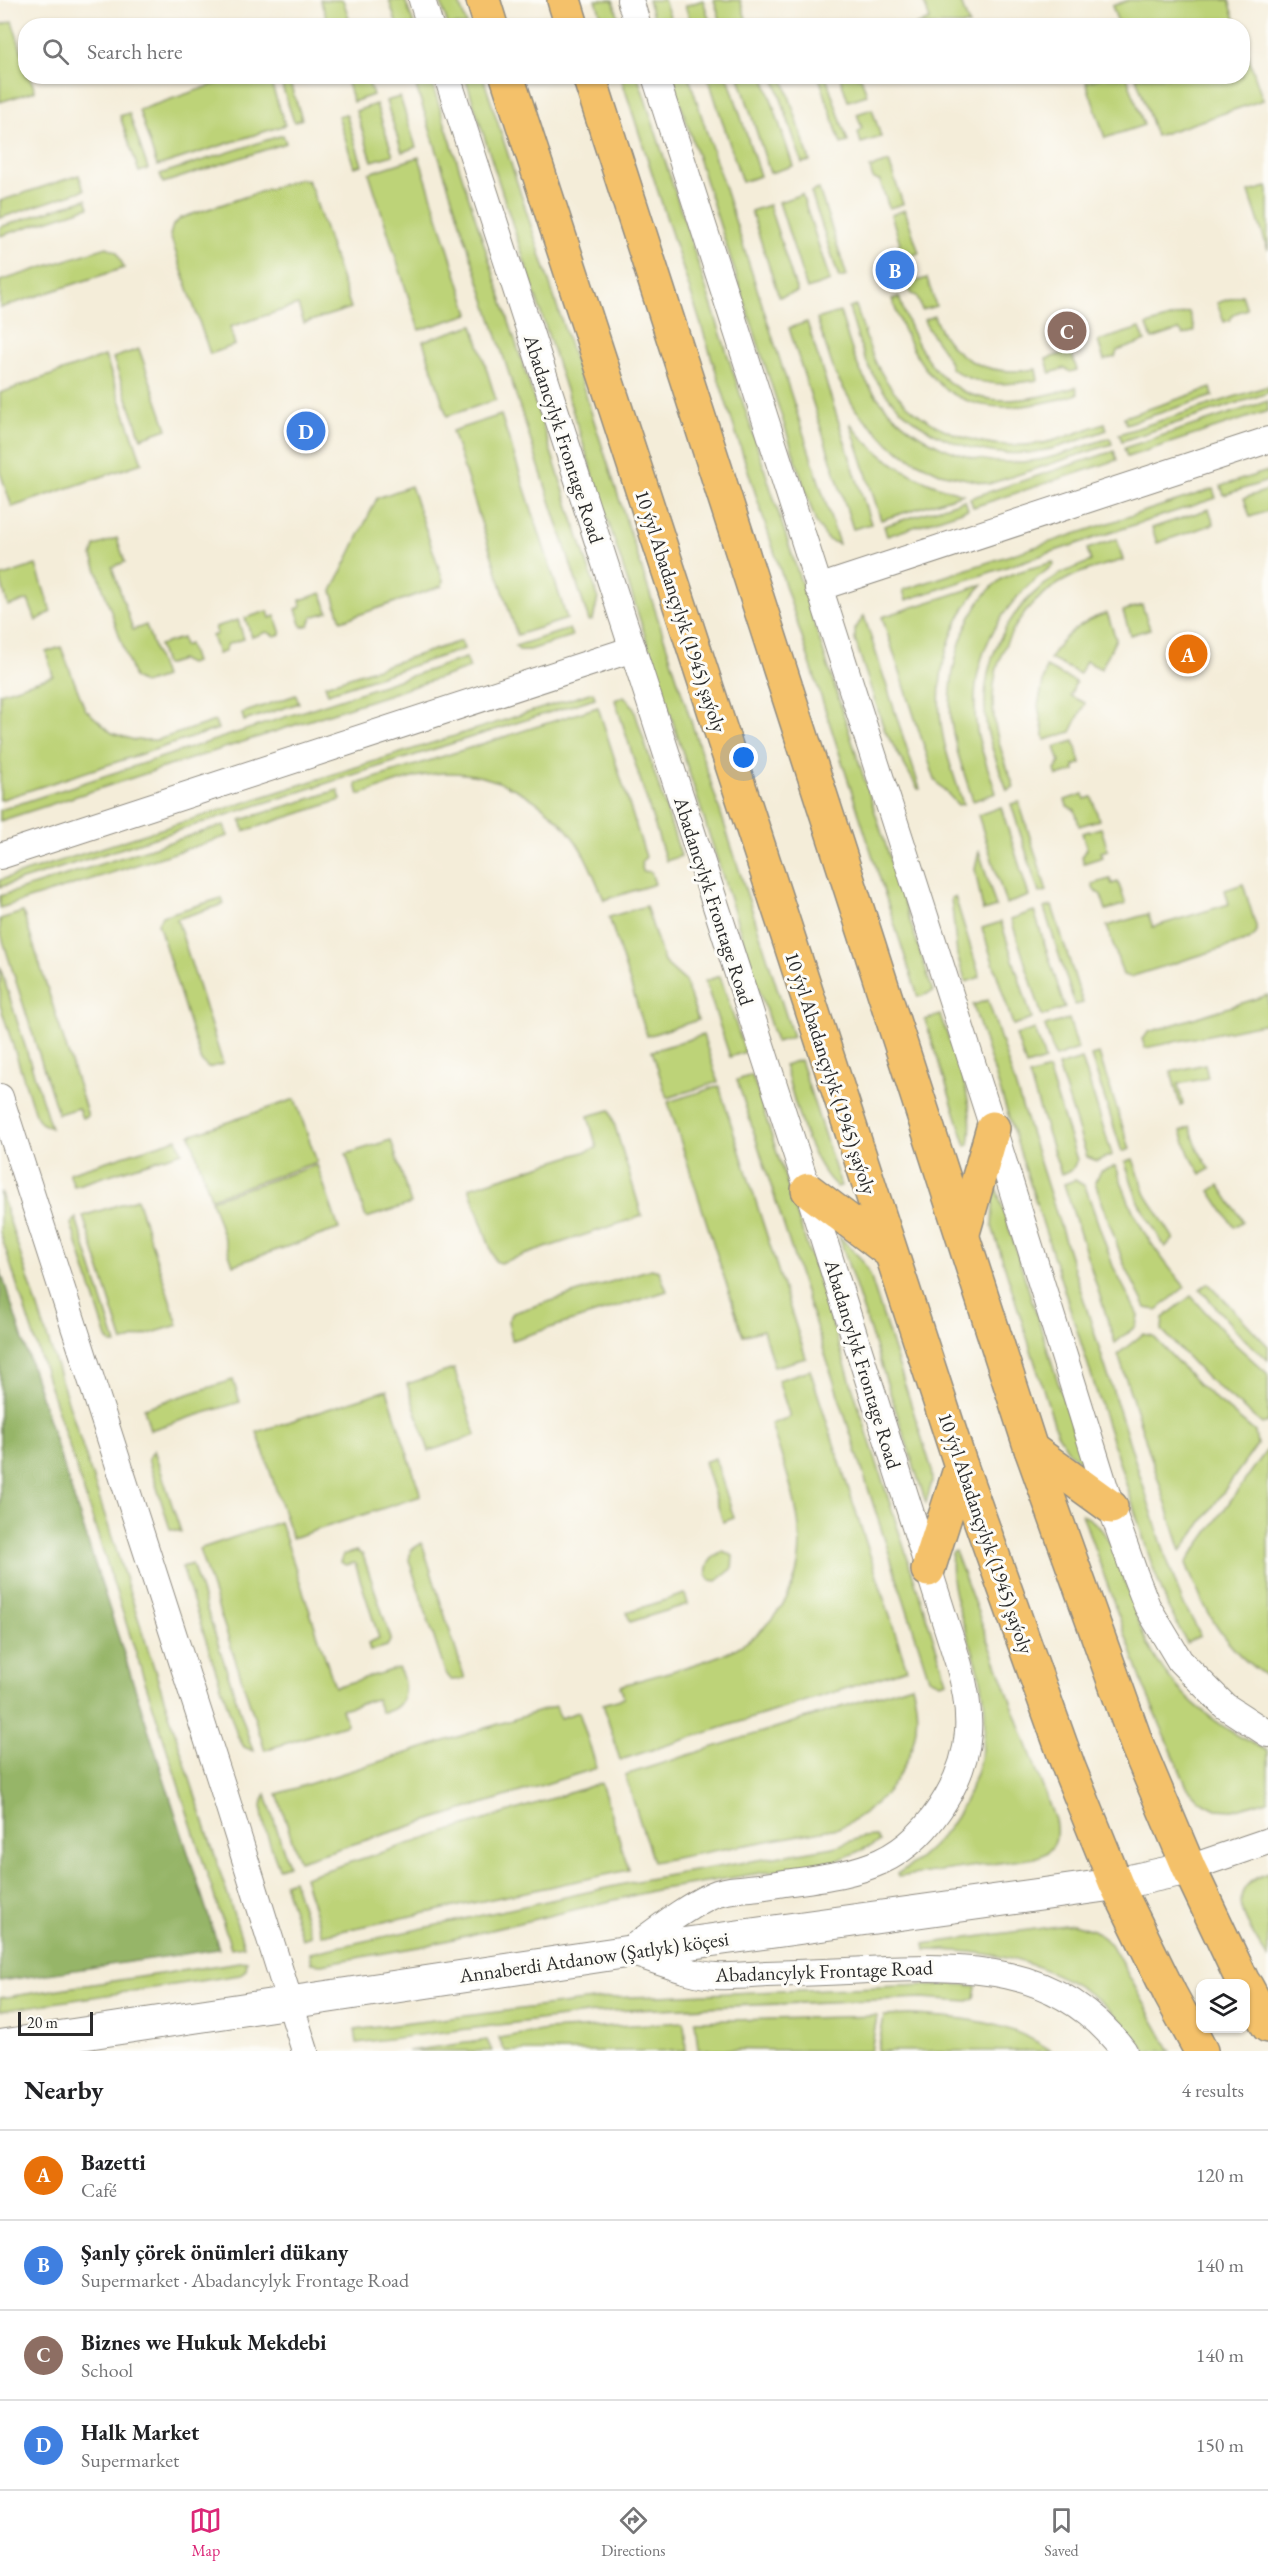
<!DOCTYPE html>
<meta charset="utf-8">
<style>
body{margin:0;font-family:"EB Garamond",serif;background:#f2f2f2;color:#202124}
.controls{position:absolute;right:18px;bottom:18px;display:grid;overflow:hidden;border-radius:12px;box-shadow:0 2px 4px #0004}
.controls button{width:54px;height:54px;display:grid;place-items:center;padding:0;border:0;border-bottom:2px solid #e0e0e0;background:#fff;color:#202124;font:30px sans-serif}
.scale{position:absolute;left:18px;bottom:15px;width:75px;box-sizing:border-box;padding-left:6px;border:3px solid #2b2b2b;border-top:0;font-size:16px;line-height:21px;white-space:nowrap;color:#2b2b2b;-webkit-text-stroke:4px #fdfcf7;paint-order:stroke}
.you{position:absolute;left:744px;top:758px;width:21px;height:21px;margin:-15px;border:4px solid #fff;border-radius:50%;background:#1a73e8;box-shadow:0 0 0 9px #1a73e833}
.badge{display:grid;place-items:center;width:39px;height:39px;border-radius:50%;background:#db2777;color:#fff;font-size:20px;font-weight:700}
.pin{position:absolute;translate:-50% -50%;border:3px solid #fff;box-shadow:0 2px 6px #0006}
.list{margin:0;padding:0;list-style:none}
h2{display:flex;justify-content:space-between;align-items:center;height:78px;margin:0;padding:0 24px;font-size:26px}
h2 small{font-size:20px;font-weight:400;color:#757577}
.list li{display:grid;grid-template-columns:39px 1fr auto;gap:18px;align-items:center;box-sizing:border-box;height:90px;padding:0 24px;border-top:2px solid #e0e0e0}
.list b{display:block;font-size:22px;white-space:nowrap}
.list p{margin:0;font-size:20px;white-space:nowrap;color:#757577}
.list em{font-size:20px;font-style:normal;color:#757577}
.icon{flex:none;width:33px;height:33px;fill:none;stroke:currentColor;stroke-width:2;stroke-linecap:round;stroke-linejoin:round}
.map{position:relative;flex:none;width:1268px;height:2051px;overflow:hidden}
.search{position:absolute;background:#fff;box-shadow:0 2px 4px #0004;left:18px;right:18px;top:18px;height:66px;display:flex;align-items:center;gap:15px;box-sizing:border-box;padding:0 21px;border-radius:24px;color:#757577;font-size:22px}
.sheet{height:438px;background:#fff}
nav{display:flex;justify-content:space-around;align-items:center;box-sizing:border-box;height:84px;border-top:2px solid #e0e0e0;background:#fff;font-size:16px;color:#757577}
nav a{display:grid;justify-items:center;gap:3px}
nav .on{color:#db2777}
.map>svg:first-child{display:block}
.green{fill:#bdd378;stroke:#747f52;stroke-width:1.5}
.forest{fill:#96b568;stroke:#60704a;stroke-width:1.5}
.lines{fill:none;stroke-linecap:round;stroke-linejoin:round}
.minor-casing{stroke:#908c82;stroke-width:28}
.tertiary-casing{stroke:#908c82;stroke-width:34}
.primary-casing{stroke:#908c82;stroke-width:36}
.minor{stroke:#fff;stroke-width:26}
.tertiary{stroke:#fff;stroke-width:32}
.primary{stroke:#f4c16a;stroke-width:33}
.labels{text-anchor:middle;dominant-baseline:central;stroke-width:6;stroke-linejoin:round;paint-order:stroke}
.street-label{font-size:20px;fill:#2b2b2b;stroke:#fdfcf7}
</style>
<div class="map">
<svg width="1268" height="2051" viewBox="0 0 1268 2051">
<rect width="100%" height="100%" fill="#fdfcf7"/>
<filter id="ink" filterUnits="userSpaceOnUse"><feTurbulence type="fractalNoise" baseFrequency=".0167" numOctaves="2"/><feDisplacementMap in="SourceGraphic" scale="12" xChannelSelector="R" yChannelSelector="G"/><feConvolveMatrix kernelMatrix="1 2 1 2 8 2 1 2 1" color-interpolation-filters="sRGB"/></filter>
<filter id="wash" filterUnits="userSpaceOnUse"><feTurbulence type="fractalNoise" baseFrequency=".008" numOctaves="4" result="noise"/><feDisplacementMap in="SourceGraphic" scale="24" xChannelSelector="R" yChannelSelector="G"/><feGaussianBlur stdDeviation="1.35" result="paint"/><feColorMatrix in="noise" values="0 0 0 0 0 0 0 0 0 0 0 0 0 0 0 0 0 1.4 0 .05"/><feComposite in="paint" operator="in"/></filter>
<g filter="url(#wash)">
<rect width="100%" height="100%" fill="#f4edd9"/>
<g class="green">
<polygon points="320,0 343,0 350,21 329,25"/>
<polygon points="389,0 405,0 414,25 397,25"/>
<polygon points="440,0 458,0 467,25 448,25"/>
<polygon points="596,0 613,0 621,25 604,25"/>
<polygon points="648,0 664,0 673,25 656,25"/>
<polygon points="703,0 711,25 692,25 685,6"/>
<polygon points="714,0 740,0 748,25 722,25"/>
<polygon points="923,0 960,0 969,25 915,25 930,20"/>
<polygon points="1129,0 1229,0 1237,25 1119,25 1112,6"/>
<polygon points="12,21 25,62 26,76 30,77 35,91 0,102 0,25"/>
<polygon points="1243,40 1263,100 1156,136 1136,77 1242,76"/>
<polygon points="239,76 269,77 285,125 157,166 139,110"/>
<polygon points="279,77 288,77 302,119 294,122"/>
<polygon points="345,77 367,77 373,95 353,102"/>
<polygon points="413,77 430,77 598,597 593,620 589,621"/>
<polygon points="465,77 483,77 793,1037 776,1042"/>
<polygon points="621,77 638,77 933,992 918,997"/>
<polygon points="672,77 689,77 839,544 828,540 816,523"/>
<polygon points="708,77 728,77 760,176 742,182"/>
<polygon points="739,77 764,77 793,166 770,173"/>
<polygon points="774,77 783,77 810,161 802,163"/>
<polygon points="819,77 826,77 848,142 841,144"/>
<polygon points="840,77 861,77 867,95 848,101"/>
<polygon points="1104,77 1127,77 1144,125 1105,138 1086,82"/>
<polygon points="400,97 416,147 402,152 386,101"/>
<polygon points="376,104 393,155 372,161 356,111"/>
<polygon points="872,109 881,137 861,143 858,133 862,128 857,114"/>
<polygon points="129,113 148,169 139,172 120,116"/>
<polygon points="346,114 362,165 354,167 338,116"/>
<polygon points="283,135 286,143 163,183 160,174"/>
<polygon points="419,157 469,314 419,330 369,173"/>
<polygon points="889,162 903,204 889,208 880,181 873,179 870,168"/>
<polygon points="79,175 84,190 0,218 0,201"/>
<polygon points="299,179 307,180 311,187 351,308 304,323 298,305 230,327 235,345 210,354 170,235 173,225 181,218"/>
<polygon points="1267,187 1268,191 1268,250 1249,192"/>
<polygon points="819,189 847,276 839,278 811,192"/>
<polygon points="802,194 830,281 807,289 779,202"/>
<polygon points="86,199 89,207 0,236 0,227"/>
<polygon points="769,205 797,292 779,297 751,211"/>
<polygon points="905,210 919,253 900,259 896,248 900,243 891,215"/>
<polygon points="107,247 117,252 124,268 0,308 0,281"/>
<polygon points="927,278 936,306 922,310 917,296 911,294 908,284"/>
<polygon points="1242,295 1247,309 1233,314 1230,320 1224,322 1217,303"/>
<path d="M899 297C931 396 976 418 1076 387L1078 394C974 425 926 403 892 299Z"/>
<path d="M856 306C863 326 868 349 878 367 909 426 979 454 1043 443 1064 439 1085 429 1105 423L1107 430C1087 437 1067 446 1046 450 979 465 901 431 870 369 860 350 855 328 849 308Z"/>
<path d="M840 312C847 333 852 357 863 376 900 440 976 475 1048 458 1069 453 1089 444 1110 438L1112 444 989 484 940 473 913 460 890 445 856 410 835 374 817 319Z"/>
<polygon points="1189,312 1195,331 1184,335 1179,330 1152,339 1147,325"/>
<path d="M934 316C950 362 992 377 1036 369L1038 380C1008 385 977 388 951 368 948 351 930 337 924 320Z"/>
<polygon points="807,322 871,524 853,529 789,328"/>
<polygon points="473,325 496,400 447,416 423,341"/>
<polygon points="1140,328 1145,341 1117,351 1115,357 1104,360 1098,341"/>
<polygon points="139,349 167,429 141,438 113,358"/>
<polygon points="1071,351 1077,370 1070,372 1065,368 1050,373 1046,359"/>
<polygon points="105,356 142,463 12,507 0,472 0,393"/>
<polygon points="1268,386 1268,393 1122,441 1119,434"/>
<polygon points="1211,388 1213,396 1126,424 1124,417"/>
<polygon points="1268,401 1268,411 1127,457 1124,448"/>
<polygon points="501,415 567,619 517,635 452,431"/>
<path d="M850 423C878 460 918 482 963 494L881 520Z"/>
<polygon points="1114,451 1117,460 973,507 970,498"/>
<polygon points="1268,471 1268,481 1224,495 1221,486"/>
<polygon points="411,486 443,580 442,586 341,621 332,591 377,498"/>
<polygon points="1213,489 1216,498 906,600 903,590"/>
<polygon points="1268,490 1268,511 1250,517 1244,498"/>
<polygon points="965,500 968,509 887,536 884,526"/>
<polygon points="1209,509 1214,524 1157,543 1152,528"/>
<polygon points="117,538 125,562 112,567 133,630 146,625 164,677 144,684 134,678 92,556 95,546"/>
<path d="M1117 539 1123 560C1106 565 1087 569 1071 577 1014 604 983 669 996 730 1000 750 1008 769 1014 787L1007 790C1000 770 991 749 987 729 977 668 1004 609 1057 576 1067 570 1080 566 1091 561L1087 549Z"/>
<path d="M1053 562 1054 565C998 604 966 662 977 731 981 752 990 773 996 793L973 801C965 775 954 747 951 720 947 674 962 610 1000 580 1010 572 1039 567 1053 562Z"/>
<polygon points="36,565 51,612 36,621 28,600 8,606 0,577"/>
<path d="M982 585C950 619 934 677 941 723 944 751 955 777 963 804L958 805 935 780 882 617Z"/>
<polygon points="322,593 328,612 312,617 309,625 302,627 296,609 301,607 300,600"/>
<polygon points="1142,605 1150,629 1130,635 1123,611"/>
<polygon points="268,611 270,618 275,616 281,634 275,636 267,632 252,637 245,618"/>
<path d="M1107 613 1116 639 1101 669 1086 661 1080 674 1050 659C1062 635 1082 621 1107 613Z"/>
<polygon points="864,616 920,789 918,789 884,729 855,640 855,629"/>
<polygon points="238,620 244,639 228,644 224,652 218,654 212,636 217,634 215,627"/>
<polygon points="569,629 572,636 530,650 519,650 515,646"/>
<polygon points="182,638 184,646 189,644 195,662 189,664 181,660 165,665 159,645"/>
<polygon points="461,641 464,649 328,693 325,685"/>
<polygon points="61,647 85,709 112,733 134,740 157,740 215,721 218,729 0,800 0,693 53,676 46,652"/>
<polygon points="466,658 470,668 0,821 0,810"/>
<polygon points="1046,667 1076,682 1070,696 1085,703 1071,732 1045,740 1038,706"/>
<polygon points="593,692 595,698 0,887 0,880"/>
<polygon points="296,695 299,703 244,721 242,713"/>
<polygon points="624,696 633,706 681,856 666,861 615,700"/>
<path d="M598 707 646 857 641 862 643 871 651 872 655 884 604 900C595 878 586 854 571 835 542 797 492 771 444 773 415 774 387 786 359 795L356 784Z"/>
<polygon points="1074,741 1081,763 1074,766 1075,771 1057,776 1055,770 1060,762 1055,747"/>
<polygon points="338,790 341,800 244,831 241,820"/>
<polygon points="1083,794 1085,799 1092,797 1099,820 1079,826 1075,810 1067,806 1065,800"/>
<polygon points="1019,802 1047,891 1039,893 1011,804"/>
<polygon points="1001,807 1029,896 1006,904 978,815"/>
<polygon points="224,825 228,836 0,908 0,896"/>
<polygon points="1101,828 1108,850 1101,852 1103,857 1084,863 1082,857 1087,849 1082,833"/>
<polygon points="979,851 996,907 983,911 975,869"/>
<polygon points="1110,879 1112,884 1118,882 1126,904 1106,910 1101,895 1094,890 1092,884"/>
<polygon points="1243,884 1256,926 1256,934 1249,940 1130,977 1123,975 1107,926 1148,914 1153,927 1229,904 1225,890"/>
<polygon points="955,897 980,977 966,982 957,955 951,898"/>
<polygon points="222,898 224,904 177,919 223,1064 208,1068 201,1061 158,923 162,916"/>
<polygon points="646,906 664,962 685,981 698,1020 647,1036 609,917"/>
<polygon points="1052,906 1083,1003 1075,1005 1044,908"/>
<polygon points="1034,911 1065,1008 1042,1016 1011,919"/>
<polygon points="23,912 88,1116 82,1118 78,1108 58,1114 0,931 0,919"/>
<polygon points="1001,922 1032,1019 1013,1025 982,928"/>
<polygon points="0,967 51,1128 41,1123 35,1114 0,1005"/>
<polygon points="720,976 745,1052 730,1057 705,981"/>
<polygon points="1268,995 1268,1023 1145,1048 1142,1039 1149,1032"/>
<polygon points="988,1000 1166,1557 1182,1601 1199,1632 1199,1636 1187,1643 1168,1607 1151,1562 973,1005"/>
<path d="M940 1015C954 1056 977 1101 969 1145L966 1146 925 1020Z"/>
<polygon points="1069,1019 1078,1049 1055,1057 1045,1026"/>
<polygon points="1035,1029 1045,1060 1026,1066 1016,1035"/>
<polygon points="703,1035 718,1082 667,1098 652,1051"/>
<polygon points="1099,1054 1130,1149 1122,1152 1091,1056"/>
<polygon points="1082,1059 1112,1155 1097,1161 1087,1157 1058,1066"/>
<path d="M800 1060 841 1186 837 1187C805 1156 797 1106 784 1065Z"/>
<polygon points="1205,1064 1208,1078 1178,1084 1183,1104 1180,1105 1171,1072"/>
<polygon points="1048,1070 1077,1160 1072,1170 1061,1174 1029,1076"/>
<polygon points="752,1075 947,1681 940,1683 929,1678 737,1080"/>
<polygon points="719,1086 806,1358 774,1367 763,1330 743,1336 668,1102"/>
<polygon points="295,1099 317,1162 211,1198 190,1135"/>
<polygon points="610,1110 642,1216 500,1263 495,1261 469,1188 597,1148 588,1116"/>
<polygon points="1190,1127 1198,1150 1210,1169 1201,1174 1189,1154 1181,1131"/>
<polygon points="177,1139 182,1152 74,1186 69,1173"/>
<polygon points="391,1140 411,1204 366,1218 346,1154"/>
<polygon points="1133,1159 1146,1195 1174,1239 1165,1247 1138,1202 1125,1162"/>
<polygon points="317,1165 339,1229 233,1265 211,1200"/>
<path d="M1116 1166C1132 1219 1150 1245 1185 1287L1157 1310 1146 1308 1123 1262 1095 1182 1101 1171Z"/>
<polygon points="1075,1180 1085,1186 1113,1266 1138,1315 1136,1326 1115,1343 1064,1184"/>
<polygon points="1219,1185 1243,1221 1234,1227 1210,1191"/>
<polygon points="996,1187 1084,1464 1070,1453 1057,1433 992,1226 994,1188"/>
<polygon points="0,1191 244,1946 231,1948 0,1232"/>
<polygon points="137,1199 178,1325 123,1342 83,1216"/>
<polygon points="76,1218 116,1344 111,1344 107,1338 71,1224"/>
<polygon points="839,1236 861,1259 870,1275 931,1467 932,1482 926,1503"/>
<polygon points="651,1269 659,1271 667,1291 512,1340 508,1321 513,1313"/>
<polygon points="1208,1283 1268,1346 1268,1360 1241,1336 1200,1289"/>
<polygon points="1191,1296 1234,1343 1268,1374 1268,1422 1262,1424 1206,1377 1162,1330 1163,1318"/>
<polygon points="1143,1334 1153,1336 1199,1385 1255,1432 1257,1445 1181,1551 1118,1354"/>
<polygon points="454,1369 476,1435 429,1451 407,1384"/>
<path d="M810 1370 907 1669 620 1760 603 1704 624 1698 620 1686C655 1675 701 1665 733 1650 750 1642 764 1629 775 1615 823 1557 790 1486 771 1424L790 1417 778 1380Z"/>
<polygon points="233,1380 240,1402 150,1430 144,1408"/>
<polygon points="387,1390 421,1496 292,1538 257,1432"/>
<polygon points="154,1450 181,1532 170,1529 148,1459"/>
<path d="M1266 1451H1268V1677C1225 1651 1203 1609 1186 1563Z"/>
<polygon points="715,1458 734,1518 723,1522 704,1462"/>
<path d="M1082 1514C1088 1518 1095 1522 1100 1528 1116 1544 1133 1610 1143 1634 1166 1688 1216 1728 1268 1751V1800L1233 1810 1216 1809 1200 1801 1187 1787 1144 1687Z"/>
<path d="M280 1522 335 1687 398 1668C410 1685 406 1711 381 1712L376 1699 342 1709 347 1724 265 1750 199 1549Z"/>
<polygon points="422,1543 465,1679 451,1680 445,1672 409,1560 411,1550"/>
<polygon points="356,1551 363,1555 391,1639 387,1646 370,1651 368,1643 379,1638 355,1563 346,1565 340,1562 343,1555"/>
<path d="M723 1551 733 1556 732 1569 717 1581 709 1580C702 1567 711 1557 723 1551Z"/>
<path d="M955 1551 1055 1820C1059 1839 1055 1852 1035 1858L898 1877 897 1874C964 1834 998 1752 980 1676 971 1635 947 1597 952 1553Z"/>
<polygon points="192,1564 253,1751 244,1747 237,1735 182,1567"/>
<polygon points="685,1594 688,1604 630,1622 627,1612"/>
<path d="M912 1685C930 1745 892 1804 838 1828L653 1862 625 1775Z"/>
<polygon points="556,1706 560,1718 579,1712 597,1768 299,1861 277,1794"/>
<polygon points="601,1783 629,1870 322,1935 304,1877"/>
<path d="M266 1794 288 1865 279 1868C273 1850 254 1810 266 1794Z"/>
<polygon points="875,1836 880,1842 836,1861 656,1890 424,1946 322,1964 312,1963 310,1953 647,1879 834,1847 862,1837"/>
<path d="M1268 1873V1959C1251 1927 1217 1890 1268 1873Z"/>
<polygon points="293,1880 311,1936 302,1939 284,1883"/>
<path d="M1073 1924 1093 1930 1111 1944 1171 2051H1146C1093 1975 1015 1949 925 1950L924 1944Z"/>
<polygon points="247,1961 246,1969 240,1975 0,2011 0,1998"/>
<polygon points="949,1984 976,1986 974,1998 968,2001 922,1998 610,2011 357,2043 355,2030 609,1998"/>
<path d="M911 2015C960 2017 1010 2021 1051 2051H878L884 2016Z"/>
<polygon points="877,2016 871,2051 698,2049 695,2021"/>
<polygon points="684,2022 686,2051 505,2051 499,2038 547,2030"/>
<polygon points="487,2040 492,2051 408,2051"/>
</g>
<polygon class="forest" points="0,1269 219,1949 0,1981"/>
</g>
<g filter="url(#ink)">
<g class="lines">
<defs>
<g id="minor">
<polyline points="422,0 430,26"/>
<polyline points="630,0 638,26"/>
<path d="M447 76 808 1190 959 1665C973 1714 973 1752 947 1797 900 1878 843 1873 759 1887 744 1889 723 1889 710 1896 682 1909 652 1934 626 1952"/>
<polyline points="655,76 993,1128 1111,1507 1135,1575 1147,1606 1180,1661 1225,1706 1268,1734"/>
<polyline points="818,588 1268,440"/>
<polyline points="0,856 633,649"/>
<polyline points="0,1097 222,1785 305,2051"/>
<polyline points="1189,1868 1268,1841"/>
<path d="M632 1953C657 1960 691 1975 716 1976 732 1977 750 1975 766 1974 800 1973 833 1972 867 1970 965 1965 1059 1963 1124 2051"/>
</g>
<polyline id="tertiary" points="0,2046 626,1952 1116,1884 1189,1868"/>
<g id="primary">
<polyline points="483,0 491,26"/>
<polyline points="564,0 572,26"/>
<polyline points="507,76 961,1466 1069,1768 1116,1884 1170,1994 1201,2051"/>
<polyline points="589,76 1031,1449 1137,1745 1189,1868 1244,1984"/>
<polyline points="808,1190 890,1252"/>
<polyline points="963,1233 993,1128"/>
<polyline points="1031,1449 1111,1507"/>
<polyline points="928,1570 961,1466"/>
<polyline points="1246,1986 1268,2026"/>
</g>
</defs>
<use href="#minor" class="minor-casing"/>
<use href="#tertiary" class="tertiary-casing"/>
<use href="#primary" class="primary-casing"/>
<use href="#minor" class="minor"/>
<use href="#tertiary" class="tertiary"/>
<use href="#primary" class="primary"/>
</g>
</g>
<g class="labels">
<g class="street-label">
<text transform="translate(564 439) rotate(72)">Abadancylyk Frontage Road</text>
<text transform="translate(681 611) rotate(72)">10 ýyl Abadançylyk (1945) şaýoly</text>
<text transform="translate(714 901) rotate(72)">Abadancylyk Frontage Road</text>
<text transform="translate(831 1073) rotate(72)">10 ýyl Abadançylyk (1945) şaýoly</text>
<text transform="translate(863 1364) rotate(73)">Abadancylyk Frontage Road</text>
<text transform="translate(986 1533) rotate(71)">10 ýyl Abadançylyk (1945) şaýoly</text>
<text transform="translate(594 1957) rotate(-8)">Annaberdi Atdanow (Şatlyk) köçesi</text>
<text transform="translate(824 1971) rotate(-2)">Abadancylyk Frontage Road</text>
</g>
</g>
</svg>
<div class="controls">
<button><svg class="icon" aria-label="layers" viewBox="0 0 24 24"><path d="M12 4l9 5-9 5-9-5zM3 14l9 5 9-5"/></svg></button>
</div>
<div class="scale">20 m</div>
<div class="you"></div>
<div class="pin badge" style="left:1188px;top:654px;background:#e8710a">A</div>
<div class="pin badge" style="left:895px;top:270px;background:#3f7fe0">B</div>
<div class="pin badge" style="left:1067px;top:331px;background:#8d6e63">C</div>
<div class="pin badge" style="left:306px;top:431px;background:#3f7fe0">D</div>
<div class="search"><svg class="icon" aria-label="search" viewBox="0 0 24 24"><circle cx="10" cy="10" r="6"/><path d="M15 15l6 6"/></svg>Search here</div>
</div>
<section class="sheet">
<h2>Nearby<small>4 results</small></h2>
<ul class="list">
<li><span class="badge" style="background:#e8710a">A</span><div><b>Bazetti</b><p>Café</p></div><em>120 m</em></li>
<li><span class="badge" style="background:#3f7fe0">B</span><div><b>Şanly çörek önümleri dükany</b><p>Supermarket · Abadancylyk Frontage Road</p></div><em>140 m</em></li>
<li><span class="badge" style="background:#8d6e63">C</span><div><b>Biznes we Hukuk Mekdebi</b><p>School</p></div><em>140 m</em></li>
<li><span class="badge" style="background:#3f7fe0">D</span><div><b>Halk Market</b><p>Supermarket</p></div><em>150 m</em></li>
</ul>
</section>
<nav>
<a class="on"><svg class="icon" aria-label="map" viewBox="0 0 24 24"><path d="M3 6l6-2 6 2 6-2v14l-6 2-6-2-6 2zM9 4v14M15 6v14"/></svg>Map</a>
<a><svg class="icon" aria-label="directions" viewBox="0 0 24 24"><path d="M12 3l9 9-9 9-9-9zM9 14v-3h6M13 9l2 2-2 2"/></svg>Directions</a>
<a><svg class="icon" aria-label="saved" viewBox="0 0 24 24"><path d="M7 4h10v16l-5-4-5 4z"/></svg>Saved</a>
</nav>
